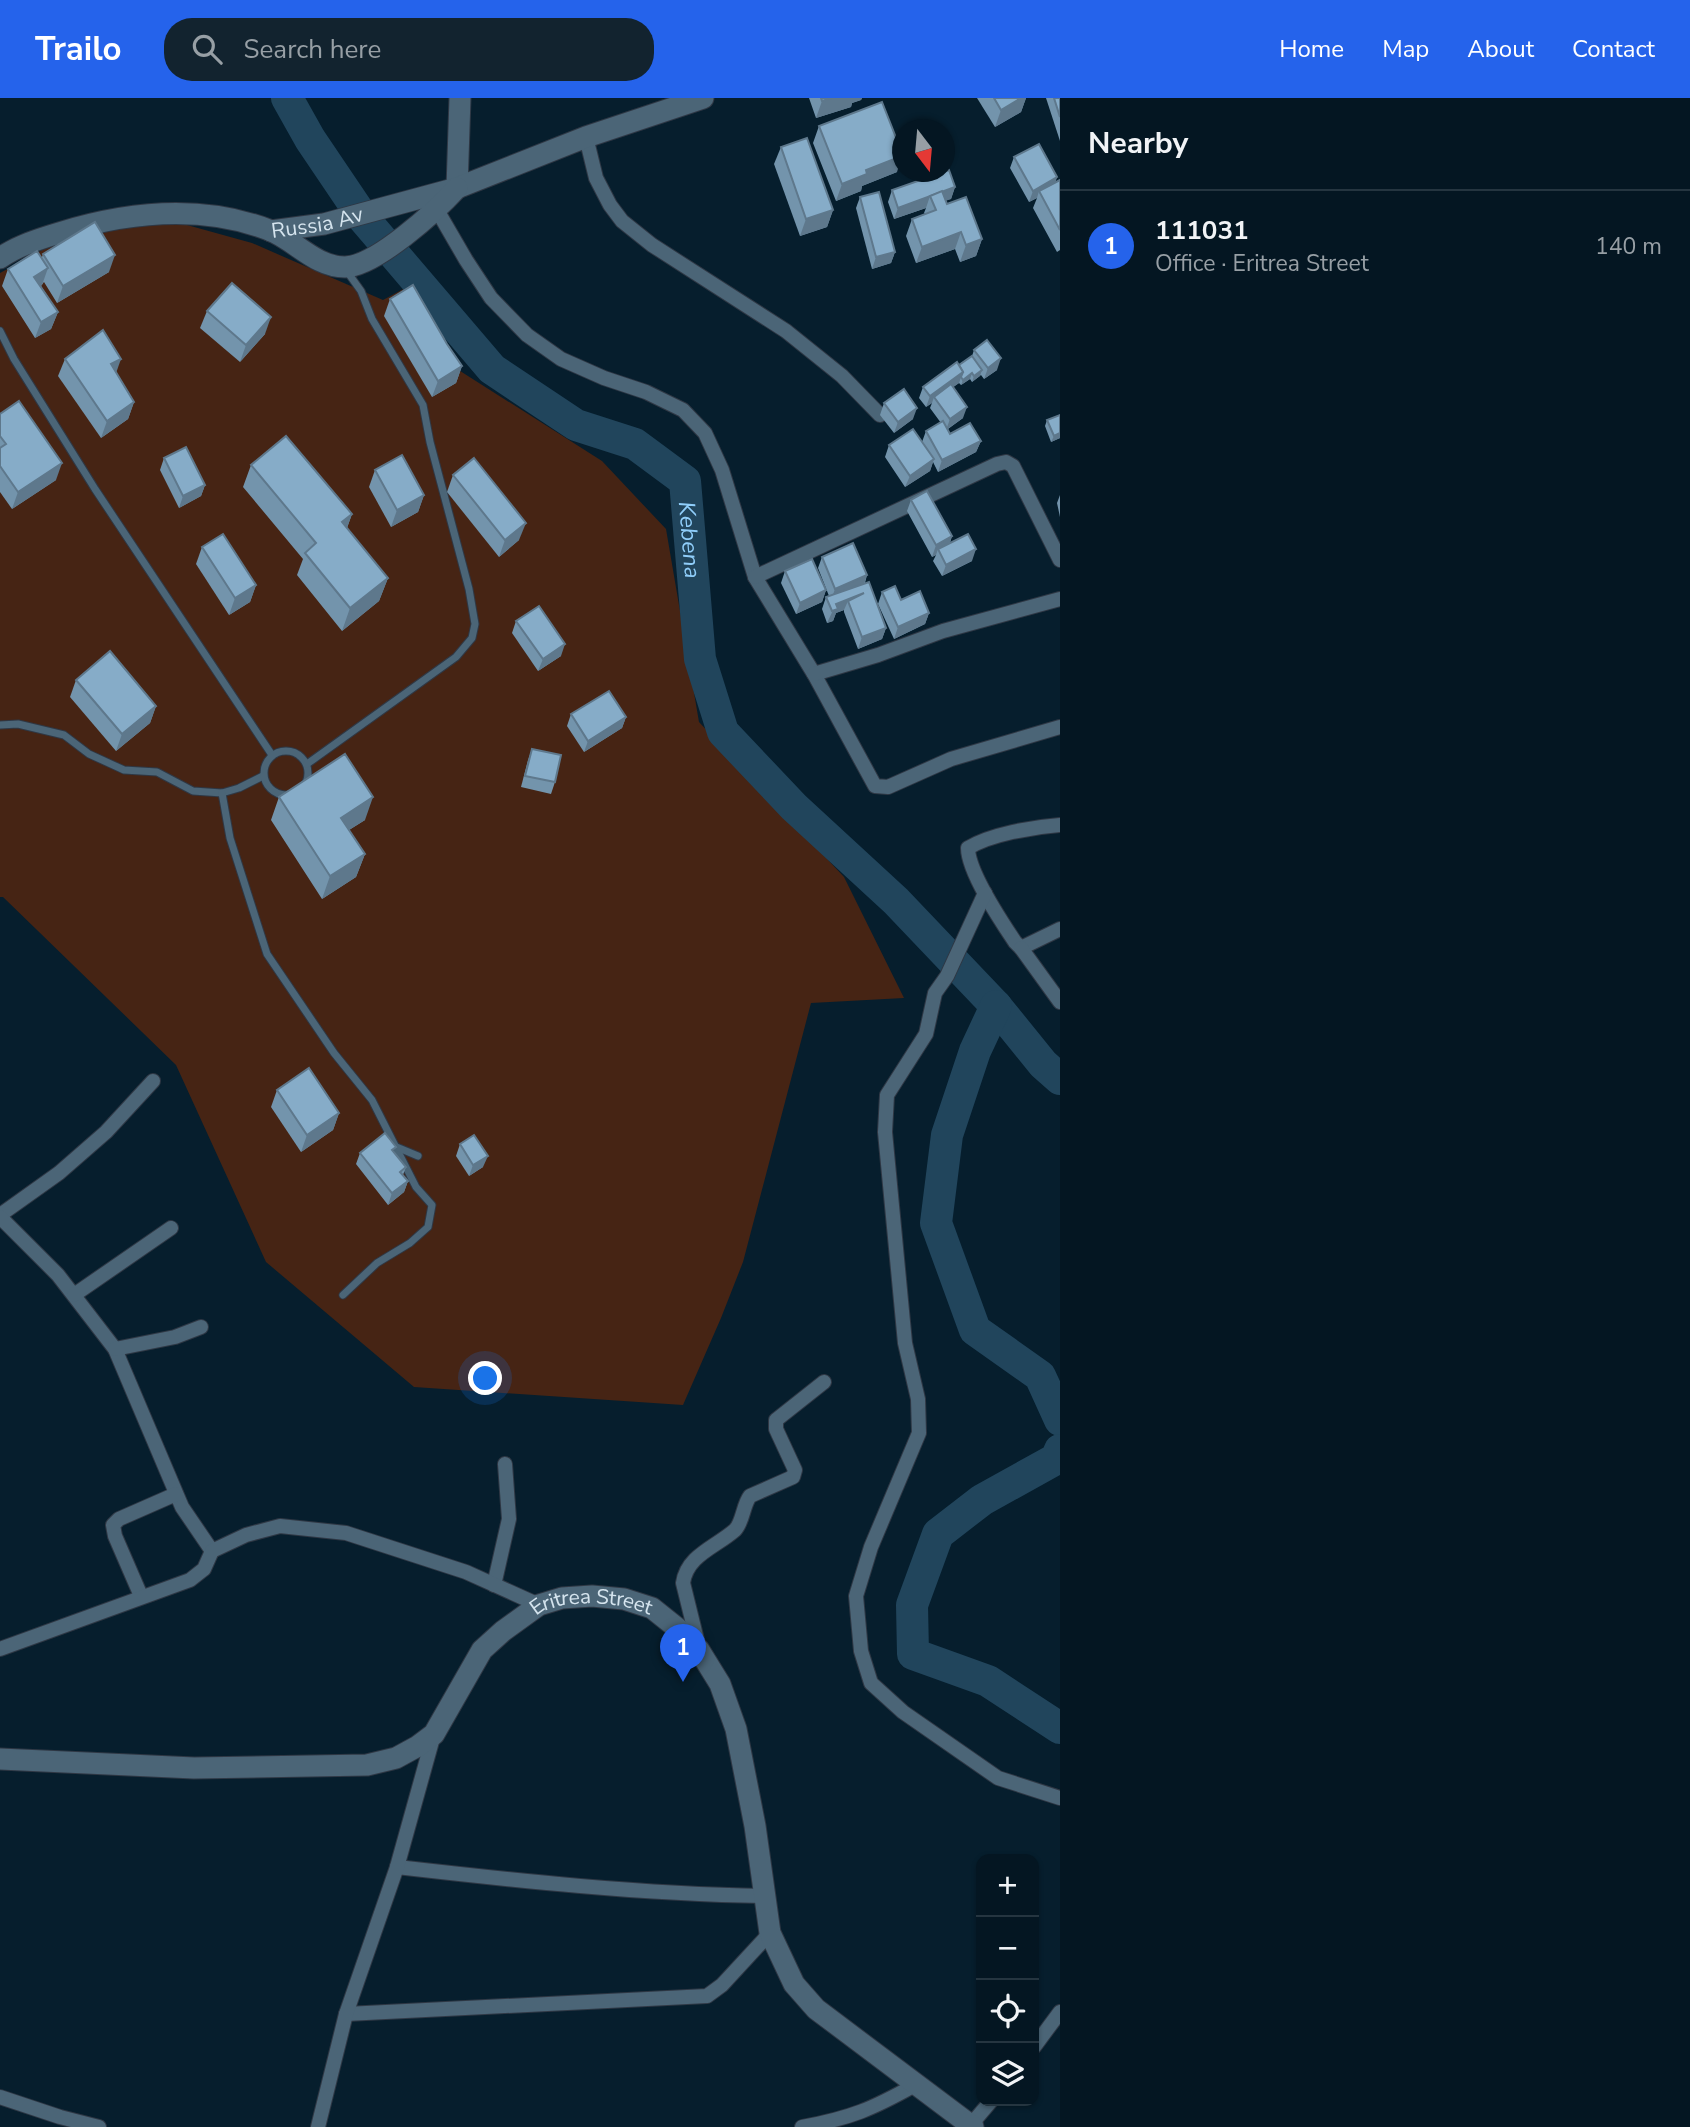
<!DOCTYPE html>
<meta charset="utf-8">
<style>
body{margin:0;font-family:"Nunito Sans",sans-serif;background:#12232f;color:#f1f3f6}
.controls{position:absolute;right:21px;bottom:21px;display:grid;overflow:hidden;border-radius:14px;box-shadow:0 2px 5px #0004}
.controls button{width:63px;height:63px;display:grid;place-items:center;padding:0;border:0;border-bottom:2px solid #253540;background:#041622;color:#f1f3f6;font:35px sans-serif}
.compass{position:absolute;left:892px;top:21px;width:63px;height:63px;border-radius:50%;background:#041622;box-shadow:0 2px 5px #0004;rotate:164deg}
.you{position:absolute;left:486px;top:1281px;width:24px;height:24px;margin:-18px;border:5px solid #fff;border-radius:50%;background:#1a73e8;box-shadow:0 0 0 10px #1a73e833}
.badge{display:grid;place-items:center;width:46px;height:46px;border-radius:50%;background:#2563eb;color:#fff;font-size:23px;font-weight:700}
.pin{position:absolute;translate:-50% -58px;filter:drop-shadow(0 2px 4px #0008)}
.pin::after{content:'';position:absolute;top:37px;width:24px;height:21px;background:inherit;clip-path:polygon(0 0,100% 0,50% 100%)}
.list{margin:0;padding:0;list-style:none}
h2{display:flex;justify-content:space-between;align-items:center;height:91px;margin:0;padding:0 28px;font-size:30px}
h2 small{font-size:23px;font-weight:400;color:#979fa5}
.list li{display:grid;grid-template-columns:46px 1fr auto;gap:21px;align-items:center;box-sizing:border-box;height:112px;padding:0 28px;border-top:2px solid #253540}
.list b{display:block;font-size:26px;white-space:nowrap}
.list p{margin:0;font-size:23px;white-space:nowrap;color:#979fa5}
.list em{font-size:23px;font-style:normal;color:#979fa5}
.icon{flex:none;width:38px;height:38px;fill:none;stroke:currentColor;stroke-width:2;stroke-linecap:round;stroke-linejoin:round}
.map{position:relative;flex:none;width:1060px;height:2029px;overflow:hidden}
header{display:flex;align-items:center;gap:42px;box-sizing:border-box;height:98px;padding:0 35px;background:#2563eb;color:#fff}
header strong{font-size:33px}
nav{display:flex;gap:38px;margin-inline-start:auto;font-size:24px}
.search{width:490px;height:63px;background:#12232f;display:flex;align-items:center;gap:18px;box-sizing:border-box;padding:0 24px;border-radius:28px;color:#979fa5;font-size:26px}
main{display:flex}
aside{flex:1;background:#041622}
.map>svg:first-child{display:block}
.green{fill:#462414}
.lines{fill:none;stroke-linecap:round;stroke-linejoin:round}
.river{stroke:#21455c;stroke-width:32}
.lane-casing{stroke:#2f3845;stroke-width:9}
.street-casing{stroke:#2f3845;stroke-width:16}
.secondary-casing{stroke:#2f3845;stroke-width:23}
.lane{stroke:#4b6577;stroke-width:7}
.street{stroke:#4b6577;stroke-width:14}
.secondary{stroke:#4b6577;stroke-width:21}
.wall{fill:#7394ac}
.shaded-wall{fill:#5e788c}
.building{fill:#86acc8;stroke:#5e788c;stroke-width:2}
.labels{text-anchor:middle;dominant-baseline:central;stroke-width:7;stroke-linejoin:round;paint-order:stroke}
.street-label{font-size:21px;fill:#d5e4ee;stroke:#01070d}
.water-label{font-size:23px;font-style:italic;fill:#8fcdf9;stroke:#01070d}
</style>
<header>
<strong>Trailo</strong>
<div class="search"><svg class="icon" aria-label="search" viewBox="0 0 24 24"><circle cx="10" cy="10" r="6"/><path d="M15 15l6 6"/></svg>Search here</div>
<nav><a>Home</a><a>Map</a><a>About</a><a>Contact</a></nav>
</header>
<main>
<div class="map">
<svg width="1060" height="2029" viewBox="0 0 1060 2029">
<rect width="100%" height="100%" fill="#061e2d"/>
<polygon class="green" points="124,127 187,127 252,145 383,202 407,189 457,271 602,363 666,431 699,624 844,779 904,900 811,905 743,1164 721,1220 683,1307 414,1289 266,1164 176,967 3,799 0,799 0,175 57,144"/>
<g class="lines">
<g class="river">
<path id="s1" d="M287 0 310 41 364 121 492 271 576 327 635 346 685 383 700 561 723 634 794 709 896 803 996 908 1043 966 1060 981"/>
<polyline points="996,908 975,953 947,1037 936,1125 975,1232 1040,1278 1060,1322"/>
<polyline points="1060,1352 1056,1361 982,1402 938,1436 912,1507 913,1556 988,1583 1060,1630"/>
</g>
<defs>
<g id="lane">
<polyline points="0,233 14,261 95,391 272,657"/>
<polyline points="0,627 18,626 64,637 89,656 124,672 157,674 193,693 222,695 239,690 263,678"/>
<circle cx="286" cy="675" r="22"/>
<polyline points="307,666 456,559 472,540 475,526 469,491 430,344 423,307 372,221 361,193 346,172"/>
<polyline points="222,695 230,740 267,856 334,955 372,1002 416,1089 432,1107 428,1129 410,1145 377,1165 343,1197"/>
<polyline points="394,1048 418,1058"/>
</g>
<g id="street">
<polyline points="586,39 596,80 610,107 622,123 652,147 786,233 842,278 880,317"/>
<polyline points="437,112 466,162 491,200 527,237 561,261 604,280 646,294 683,312 705,335 722,372 755,479 814,576 875,688 888,689 951,661 1060,629"/>
<polyline points="755,479 997,366 1006,364 1013,368 1060,462"/>
<polyline points="814,576 878,557 943,533 1060,501"/>
<path d="M1060 727C1033 729 991 736 968 750 968 774 1001 823 1015 844L1021 850 1060 831"/>
<polyline points="985,795 947,878 935,895 926,936 887,997 885,1034 905,1245 918,1301 919,1335 871,1449 856,1498 861,1553 871,1585 903,1614 998,1680 1060,1700"/>
<polyline points="1021,850 1060,904"/>
<polyline points="0,1117 59,1075 106,1034 153,983"/>
<polyline points="0,1119 58,1177 115,1251 182,1409 212,1453"/>
<polyline points="74,1197 171,1130"/>
<polyline points="115,1251 175,1239 201,1229"/>
<polyline points="494,1487 509,1421 505,1366"/>
<polyline points="141,1498 115,1438 113,1427 119,1421 176,1396"/>
<path d="M699 1550 683 1485C687 1457 716 1449 735 1432 743 1424 743 1407 750 1398L793 1379 795 1372 776 1331V1322L824 1284"/>
<polyline points="0,1551 190,1482 204,1471 212,1453 246,1437 280,1428 346,1435 466,1474 539,1507"/>
<path d="M397 1769C519 1783 641 1796 764 1798"/>
<polyline points="346,1916 707,1898 722,1887 770,1835"/>
<polyline points="1034,1949 1060,1914"/>
<polyline points="0,1999 60,2019 99,2029"/>
<polyline points="318,2029 346,1916 397,1769 434,1636"/>
<path d="M802 2029C851 2020 872 2011 915 1987"/>
<polyline points="969,2029 991,2003"/>
</g>
<g id="secondary">
<polyline points="457,90 460,0"/>
<path id="s2" d="M271 133 324 126 457 90 586 39 703 0"/>
<path d="M0 160C17 148 39 141 59 135 127 114 201 106 269 132 295 142 315 169 345 169 376 168 436 113 457 90"/>
<path id="s3" d="M0 1661 194 1670 367 1667 396 1660 418 1648 434 1636 482 1552 503 1533 539 1507 562 1500 592 1498 624 1501 652 1510 677 1530 699 1552 720 1586 736 1631 755 1728 770 1835 794 1886 816 1911 973 2029"/>
</g>
</defs>
<use href="#lane" class="lane-casing"/>
<use href="#street" class="street-casing"/>
<use href="#secondary" class="secondary-casing"/>
<use href="#lane" class="lane"/>
<use href="#street" class="street"/>
<use href="#secondary" class="secondary"/>
</g>
<g class="wall">
<polygon points="809,0 862,0 861,2 852,5 851,9 816,20"/>
<polygon points="977,0 1026,0 1021,14 995,29"/>
<polygon points="1046,0 1060,0 1060,43"/>
<polygon points="819,28 897,74 862,88 861,93 836,103 813,45"/>
<polygon points="781,49 833,112 827,129 800,138 774,66"/>
<polygon points="1014,59 1057,79 1055,85 1060,82 1060,152 1057,154 1033,110 1037,100 1029,104 1010,70"/>
<polygon points="955,89 951,101 946,102 947,106 982,141 976,158 960,164 955,151 916,165 906,138 912,121 925,116 924,115 926,110 894,121 888,104 892,92"/>
<polygon points="860,99 895,154 891,165 872,171 856,110"/>
<polygon points="43,156 109,174 57,205 44,184 41,188 58,214 51,231 35,240 2,188 8,171 42,159"/>
<polygon points="390,201 447,246 462,268 456,285 432,299 384,218"/>
<polygon points="207,213 265,236 240,264 200,230"/>
<polygon points="974,252 997,272 984,281 981,277 972,284 970,281 961,287 959,285 953,289 963,320 948,331 950,336 981,343 976,354 938,374 933,364 930,373 905,389 885,359 889,347 922,344 926,333 941,325 930,310 932,305 926,309 919,300 923,289 972,258"/>
<polygon points="65,261 134,304 128,321 101,340 58,278"/>
<polygon points="884,305 913,321 894,335 880,317"/>
<polygon points="0,316 56,382 12,411 0,394"/>
<polygon points="1047,322 1060,340 1051,344 1045,328"/>
<polygon points="164,360 205,387 201,398 179,410 160,372"/>
<polygon points="251,367 352,416 347,430 388,480 379,503 342,533 297,477 303,461 243,389"/>
<polygon points="375,372 424,397 418,414 391,429 369,389"/>
<polygon points="453,377 519,442 499,459 447,394"/>
<polygon points="1060,397 1060,419 1057,405"/>
<polygon points="911,402 952,438 950,445 972,463 942,478 933,463 936,457 932,459 907,413"/>
<polygon points="202,449 256,487 250,504 229,517 196,466"/>
<polygon points="822,459 867,477 865,485 886,530 882,541 858,551 844,514 844,512 836,515 833,523 827,525 822,511 826,499 829,498 818,470"/>
<polygon points="785,473 826,492 822,504 796,516 781,485"/>
<polygon points="882,494 929,515 925,526 894,541 878,506"/>
<polygon points="516,523 561,558 538,573 512,535"/>
<polygon points="76,582 156,608 150,625 116,653 70,599"/>
<polygon points="571,616 626,619 622,630 584,654 567,628"/>
<polygon points="532,651 555,684 551,696 521,689 528,662"/>
<polygon points="279,699 365,722 349,732 365,756 356,779 322,801 271,722"/>
<polygon points="277,992 339,1015 333,1032 301,1054 271,1009"/>
<polygon points="460,1046 483,1069 469,1078 456,1058"/>
<polygon points="394,1054 406,1069 403,1077 408,1083 404,1094 388,1107 356,1066 360,1055"/>
</g>
<g class="shaded-wall">
<polygon points="831,0 862,0 861,2 852,5 851,9 816,20 822,3"/>
<polygon points="1021,0 1026,0 1021,14 995,29 1001,12"/>
<polygon points="902,58 897,74 862,88 861,93 836,103 842,86 866,72"/>
<polygon points="1057,79 1053,91 1039,93 1037,100 1029,104 1033,93"/>
<polygon points="955,89 951,101 934,107 931,98"/>
<polygon points="930,98 926,110 894,121 898,110"/>
<polygon points="833,112 827,129 800,138 806,121"/>
<polygon points="961,134 955,151 916,165 922,149"/>
<polygon points="982,141 976,158 960,164 966,147"/>
<polygon points="895,154 891,165 872,171 876,159"/>
<polygon points="115,157 109,174 57,205 63,188"/>
<polygon points="48,170 42,187 28,196 34,179"/>
<polygon points="58,214 51,231 35,240 41,224"/>
<polygon points="271,219 265,236 240,264 246,247"/>
<polygon points="1001,260 997,272 984,281 988,270"/>
<polygon points="121,261 115,278 111,266"/>
<polygon points="462,268 456,285 432,299 438,283"/>
<polygon points="982,272 980,278 972,284 974,278"/>
<polygon points="963,274 959,285 936,302 934,299 932,305 926,309 930,298"/>
<polygon points="972,275 970,281 961,287 963,282"/>
<polygon points="134,304 128,321 101,340 107,323"/>
<polygon points="967,309 963,320 946,332 950,321"/>
<polygon points="917,310 913,321 894,335 898,324"/>
<polygon points="1060,335 1060,340 1051,344 1054,338"/>
<polygon points="981,343 976,354 938,374 942,362"/>
<polygon points="934,361 930,373 905,389 910,378"/>
<polygon points="62,365 56,382 12,411 18,394"/>
<polygon points="205,387 201,398 179,410 183,398"/>
<polygon points="424,397 418,414 391,429 397,412"/>
<polygon points="352,416 344,438 342,424"/>
<polygon points="526,425 519,442 499,459 505,442"/>
<polygon points="952,438 948,450 938,451 936,457 932,459 936,447"/>
<polygon points="976,451 972,463 942,478 946,467"/>
<polygon points="867,477 863,489 831,502 835,491"/>
<polygon points="388,480 379,503 342,533 350,510"/>
<polygon points="256,487 250,504 229,517 235,500"/>
<polygon points="826,492 822,504 796,516 800,505"/>
<polygon points="864,495 848,503 844,512 836,515 833,523 827,525 836,506"/>
<polygon points="929,515 925,526 894,541 898,529"/>
<polygon points="886,530 882,541 858,551 862,539"/>
<polygon points="565,546 561,558 538,573 543,561"/>
<polygon points="156,608 150,625 116,653 122,636"/>
<polygon points="626,619 622,630 584,654 588,643"/>
<polygon points="373,699 365,722 333,742 341,720"/>
<polygon points="365,756 356,779 322,801 330,778"/>
<polygon points="339,1015 333,1032 301,1054 307,1037"/>
<polygon points="488,1058 483,1069 469,1078 473,1067"/>
<polygon points="408,1083 404,1094 388,1107 392,1095"/>
</g>
<g class="building">
<polygon points="821,0 831,0 822,3"/>
<polygon points="994,0 1021,0 1001,12"/>
<polygon points="1054,0 1060,0 1060,19"/>
<polygon points="882,4 902,55 902,58 866,72 867,76 842,86 819,28"/>
<polygon points="807,40 833,112 806,121 781,49"/>
<polygon points="1039,46 1057,79 1033,93 1014,59"/>
<polygon points="949,72 955,89 898,110 892,92"/>
<polygon points="1060,82 1060,132 1039,93"/>
<polygon points="942,93 947,106 966,99 982,141 966,147 961,134 922,149 912,121 936,112 930,98"/>
<polygon points="879,94 895,154 876,159 860,99"/>
<polygon points="95,124 115,157 63,188 43,156"/>
<polygon points="37,153 48,170 34,179 58,214 41,224 8,171"/>
<polygon points="232,185 271,219 246,247 207,213"/>
<polygon points="413,187 447,246 462,268 438,283 390,201"/>
<polygon points="103,232 121,261 111,266 134,304 107,323 65,261"/>
<polygon points="987,242 1001,260 988,270 974,252"/>
<polygon points="972,258 982,272 974,278 972,275 963,282 961,279 963,274 959,267"/>
<polygon points="957,264 963,274 930,298 923,289"/>
<polygon points="951,286 967,309 950,321 934,299"/>
<polygon points="904,291 917,310 898,324 884,305"/>
<polygon points="19,303 62,365 18,394 0,368 0,350 6,346 0,338 0,316"/>
<polygon points="1060,317 1060,335 1054,338 1047,322"/>
<polygon points="943,323 950,336 970,325 981,343 942,362 926,333"/>
<polygon points="913,331 934,361 910,378 889,347"/>
<polygon points="286,338 352,416 342,424 388,480 350,510 305,455 316,445 251,367"/>
<polygon points="186,349 205,387 183,398 164,360"/>
<polygon points="402,357 424,397 397,412 375,372"/>
<polygon points="474,360 526,425 505,442 453,377"/>
<polygon points="927,393 952,438 936,447 911,402"/>
<polygon points="223,436 256,487 235,500 202,449"/>
<polygon points="968,436 976,451 946,467 938,451"/>
<polygon points="853,445 867,477 835,491 822,459"/>
<polygon points="812,461 826,492 800,505 785,473"/>
<polygon points="869,484 886,530 862,539 848,503 864,495 836,506 838,511 832,513 826,499"/>
<polygon points="895,488 901,502 920,493 929,515 898,529 882,494"/>
<polygon points="539,508 565,546 543,561 516,523"/>
<polygon points="110,553 156,608 122,636 76,582"/>
<polygon points="609,593 626,619 588,643 571,616"/>
<polygon points="532,651 561,657 555,684 525,678"/>
<polygon points="345,656 373,699 341,720 365,756 330,778 279,699"/>
<polygon points="309,970 339,1015 307,1037 277,992"/>
<polygon points="385,1035 396,1049 392,1052 406,1069 400,1074 408,1083 392,1095 360,1055"/>
<polygon points="474,1037 488,1058 473,1067 460,1046"/>
</g>
<g class="labels">
<g class="street-label">
<text stroke="none"><textPath href="#s2" startOffset="47">Russia Av</textPath></text>
<text stroke="none"><textPath href="#s3" startOffset="665">Eritrea Street</textPath></text>
</g>
<g class="water-label">
<text stroke="none"><textPath href="#s1" startOffset="625">Kebena</textPath></text>
</g>
</g>
</svg>
<div class="controls">
<button>+</button>
<button>−</button>
<button><svg class="icon" aria-label="locate" viewBox="0 0 24 24"><circle cx="12" cy="12" r="6"/><path d="M12 2v4M12 18v4M2 12h4M18 12h4"/></svg></button>
<button><svg class="icon" aria-label="layers" viewBox="0 0 24 24"><path d="M12 4l9 5-9 5-9-5zM3 14l9 5 9-5"/></svg></button>
</div>
<svg class="compass" viewBox="-18 -18 36 36"><path d="M0-13l5 13h-10z" fill="#e53935"/><path d="M0 13l5-13h-10z" fill="#979fa5"/></svg>
<div class="you"></div>
<div class="pin badge" style="left:683px;top:1584px">1</div>
</div>
<aside>
<h2>Nearby<small></small></h2>
<ul class="list">
<li><span class="badge">1</span><div><b>111031</b><p>Office · Eritrea Street</p></div><em>140 m</em></li>
</ul>
</aside>
</main>
